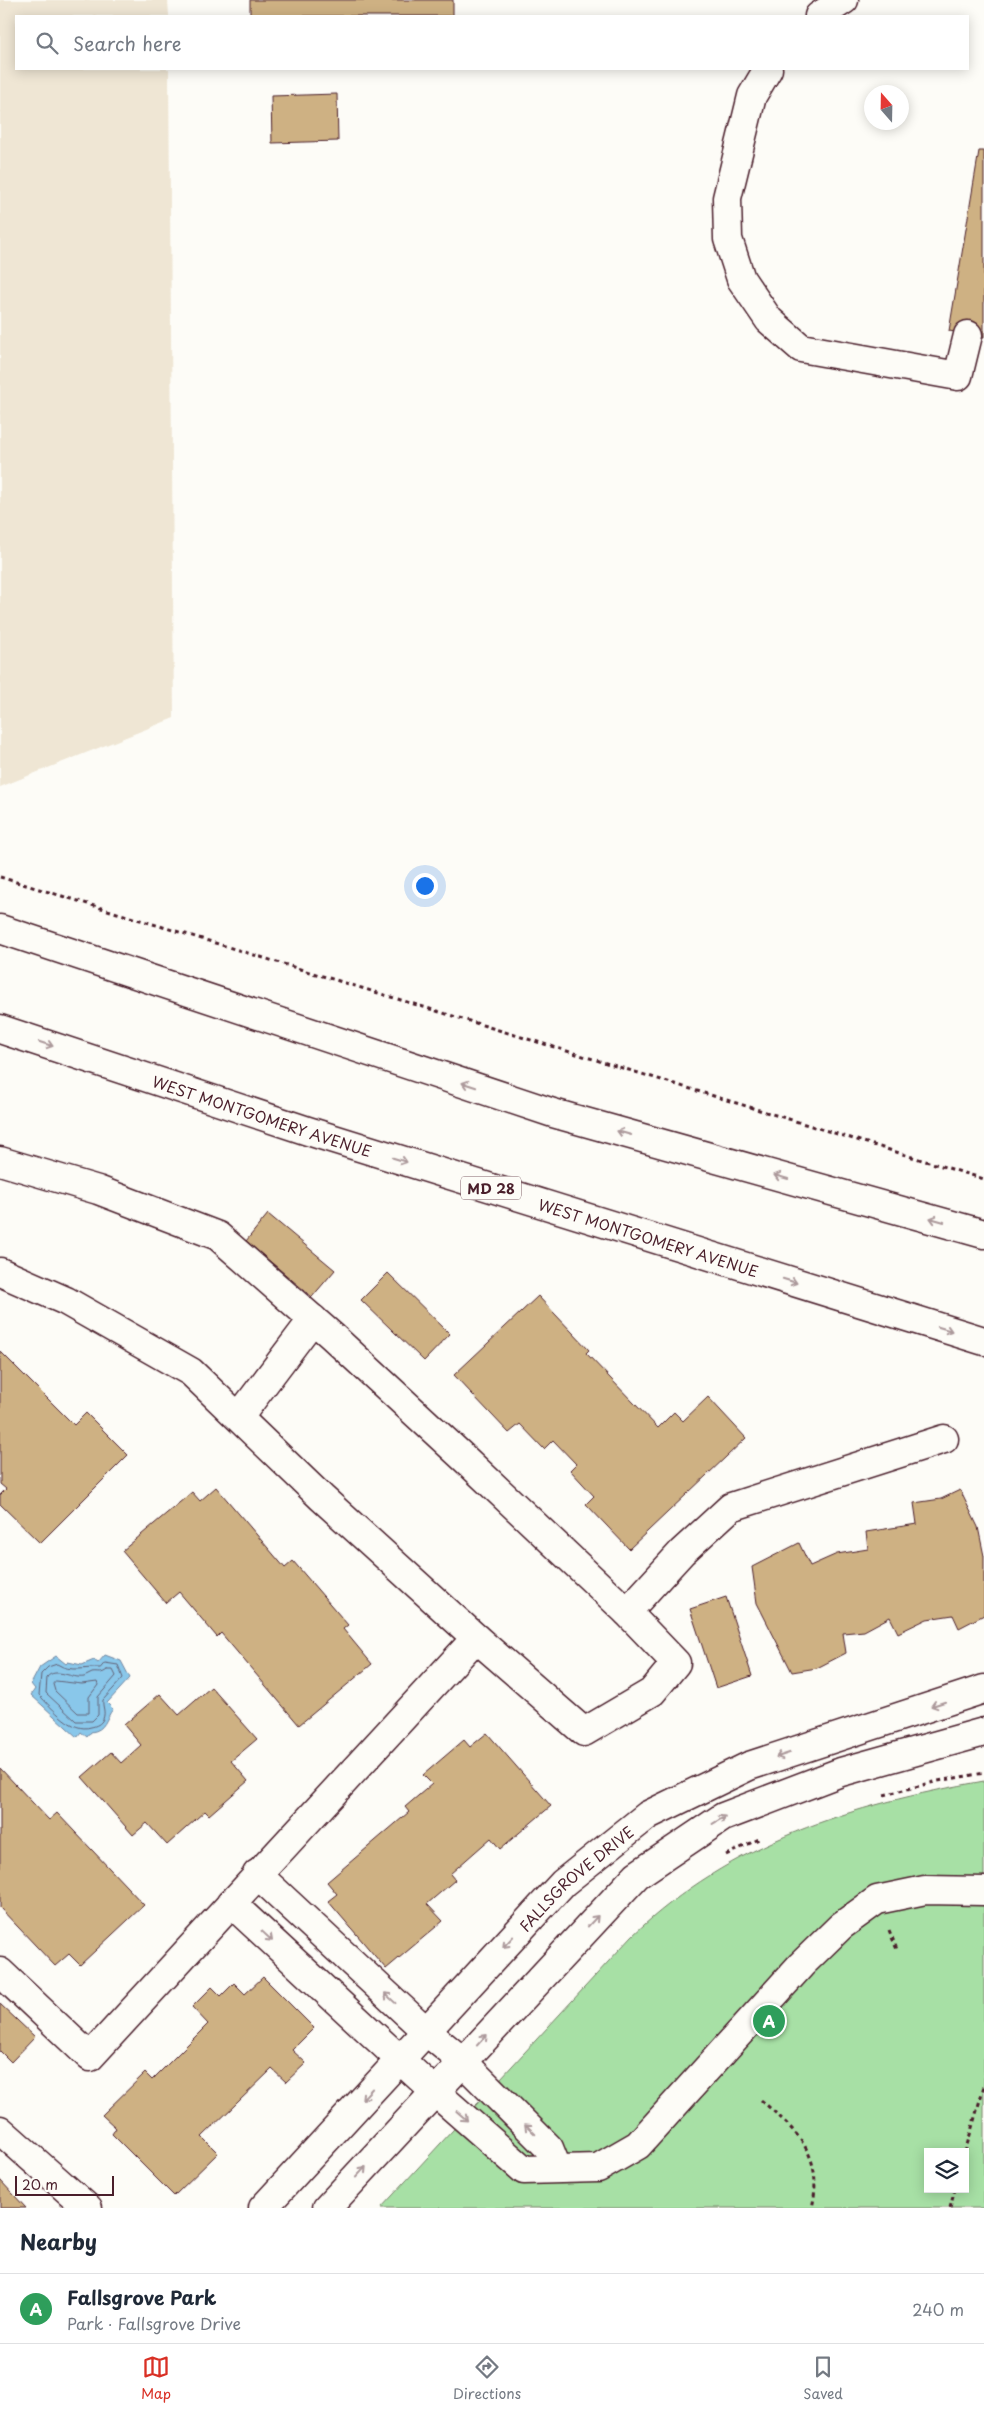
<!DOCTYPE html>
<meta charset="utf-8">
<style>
body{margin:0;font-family:"Playpen Sans",sans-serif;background:#f6f6f7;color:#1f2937}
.controls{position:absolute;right:15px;bottom:15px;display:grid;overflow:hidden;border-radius:0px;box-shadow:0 2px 12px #0003}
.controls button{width:45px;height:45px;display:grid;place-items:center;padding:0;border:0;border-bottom:1px solid #e0e1e3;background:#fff;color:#1f2937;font:25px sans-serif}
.compass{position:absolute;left:864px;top:85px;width:45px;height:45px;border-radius:50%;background:#fff;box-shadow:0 2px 12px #0003;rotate:340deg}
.scale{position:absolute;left:15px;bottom:12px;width:99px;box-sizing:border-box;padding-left:5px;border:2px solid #4a1f2b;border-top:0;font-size:14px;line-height:18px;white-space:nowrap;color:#4a1f2b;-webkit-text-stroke:4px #fdfcf7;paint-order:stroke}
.you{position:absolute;left:424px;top:885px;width:18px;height:18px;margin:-12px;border:4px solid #fff;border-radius:50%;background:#1a73e8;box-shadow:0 0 0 8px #1a73e833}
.badge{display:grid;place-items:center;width:32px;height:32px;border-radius:50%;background:#d93025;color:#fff;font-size:16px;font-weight:700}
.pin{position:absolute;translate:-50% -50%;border:2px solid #fff;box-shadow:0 1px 5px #0006}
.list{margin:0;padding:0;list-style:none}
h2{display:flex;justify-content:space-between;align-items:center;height:65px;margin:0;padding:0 20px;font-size:21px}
h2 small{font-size:16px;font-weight:400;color:#747a83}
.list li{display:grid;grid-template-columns:32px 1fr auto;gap:15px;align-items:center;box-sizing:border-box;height:70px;padding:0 20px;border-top:1px solid #e0e1e3}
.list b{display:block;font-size:19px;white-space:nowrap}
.list p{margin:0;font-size:16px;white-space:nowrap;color:#747a83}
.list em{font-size:16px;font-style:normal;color:#747a83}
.icon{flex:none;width:28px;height:28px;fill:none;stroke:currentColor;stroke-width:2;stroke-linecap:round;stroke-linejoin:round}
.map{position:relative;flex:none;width:984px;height:2208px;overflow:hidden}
.search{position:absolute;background:#fff;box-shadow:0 2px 12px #0003;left:15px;right:15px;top:15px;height:55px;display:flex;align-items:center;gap:12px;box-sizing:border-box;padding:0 18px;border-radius:0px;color:#747a83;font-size:19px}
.sheet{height:135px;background:#fff}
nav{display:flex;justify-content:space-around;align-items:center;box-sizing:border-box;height:70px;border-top:1px solid #e0e1e3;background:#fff;font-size:14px;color:#747a83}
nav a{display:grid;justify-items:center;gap:2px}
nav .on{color:#d93025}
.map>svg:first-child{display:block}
.built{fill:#efe6d4}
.green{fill:#a7e0a5;stroke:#788068;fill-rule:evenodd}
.water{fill:#89c7ea;stroke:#70849e}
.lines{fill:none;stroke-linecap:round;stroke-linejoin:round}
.shore{stroke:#636277;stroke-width:1}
.building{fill:#ceb183;stroke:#4a1f2b}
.minor-casing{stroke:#4a1f2b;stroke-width:31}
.major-casing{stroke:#4a1f2b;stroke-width:31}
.path{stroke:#4a1f2b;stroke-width:3;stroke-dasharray:4 4;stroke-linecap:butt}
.minor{stroke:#fdfcf7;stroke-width:28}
.major{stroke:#fdfcf7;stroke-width:28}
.oneway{stroke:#ac999b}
.labels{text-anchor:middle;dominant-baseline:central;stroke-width:5;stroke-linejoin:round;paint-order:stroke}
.shield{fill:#fdfcf7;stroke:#806168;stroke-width:1}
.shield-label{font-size:14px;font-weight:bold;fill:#4a1f2b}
.street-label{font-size:15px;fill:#4a1f2b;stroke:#fdfcf7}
</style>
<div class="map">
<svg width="984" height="2208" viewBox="0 0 984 2208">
<rect width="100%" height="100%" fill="#fdfcf7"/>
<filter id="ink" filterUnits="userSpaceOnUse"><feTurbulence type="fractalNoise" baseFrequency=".02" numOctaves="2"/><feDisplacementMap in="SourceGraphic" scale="10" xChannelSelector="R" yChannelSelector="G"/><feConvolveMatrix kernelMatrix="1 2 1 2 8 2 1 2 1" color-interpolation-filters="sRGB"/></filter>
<g filter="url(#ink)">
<polygon class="built" points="0,0 168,0 169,16 16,16 16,69 169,69 174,718 0,787"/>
<path class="green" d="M984 1781V2208H381L632 1936C732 1841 851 1805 984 1781ZM928 2152H965V2189H928Z"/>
<path class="water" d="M105 1655 121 1661 130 1678 107 1703 113 1709C105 1719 106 1730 91 1732L87 1737 81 1732 77 1737 31 1695 35 1689 31 1684 40 1667 56 1656 66 1664 68 1662 82 1665 94 1660 98 1663Z"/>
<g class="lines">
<g class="shore">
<path d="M105 1663 118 1665 123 1678 103 1700C102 1707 106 1711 103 1719 101 1724 96 1726 91 1727 72 1733 53 1709 39 1695L41 1674 48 1667 57 1664C71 1673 85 1667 100 1668Z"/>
<path d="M107 1670H113L116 1676 98 1697V1715L92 1721H76L46 1693 47 1677C56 1667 72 1679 84 1677 87 1676 89 1674 92 1673 98 1672 101 1675 107 1670Z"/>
<polygon points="56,1681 82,1684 97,1682 98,1685 89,1697 89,1713 78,1713 55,1691 53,1684"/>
</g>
</g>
<g class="building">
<rect x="250" y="0" width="203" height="16"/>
<polygon points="337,94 338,141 272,143 271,96"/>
<polygon points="979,151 984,151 984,337 949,331"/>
<polygon points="268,1214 335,1270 312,1297 246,1241"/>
<polygon points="388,1273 450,1334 424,1361 361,1300"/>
<polygon points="538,1296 589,1350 586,1353 658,1428 674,1412 683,1421 708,1397 746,1438 629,1549 586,1504 594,1496 570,1470 576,1464 553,1440 544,1449 520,1424 509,1433 454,1375"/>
<polygon points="0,1351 74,1425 86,1413 128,1455 40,1543 0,1504 0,1495 6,1489 0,1484"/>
<polygon points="216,1487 285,1568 293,1561 348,1625 343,1629 372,1664 299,1725 221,1633 217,1637 179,1592 166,1603 122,1551 192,1492 200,1501"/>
<polygon points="960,1490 978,1527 984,1556 984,1615 959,1628 953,1615 927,1619 898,1633 890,1617 864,1631 843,1633 846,1653 817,1668 792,1672 757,1603 752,1567 799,1543 810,1566 837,1554 868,1549 866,1532 917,1524 914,1503 941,1499"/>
<polygon points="726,1597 752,1676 716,1688 690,1609"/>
<polygon points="211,1687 257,1739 231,1761 248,1781 209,1815 205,1811 167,1845 147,1823 133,1835 82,1777 111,1752 121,1763 141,1745 124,1725 160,1694 179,1715"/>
<polygon points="487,1733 551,1806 500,1849 491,1838 450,1874 455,1880 427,1904 443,1921 386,1969 328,1901 337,1894 327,1882 409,1812 405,1807 432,1784 423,1775 464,1740 470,1747"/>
<polygon points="0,1768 49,1820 57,1813 144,1905 80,1965 69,1954 55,1966 0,1908"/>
<polygon points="263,1977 314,2028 292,2050 306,2063 286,2082 272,2069 202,2137 218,2153 174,2196 112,2134 116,2128 102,2115 145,2073 152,2080 208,2024 192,2007 212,1987 221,1996 234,1983 245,1994"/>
<polygon points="0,2004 35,2037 11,2062 0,2051"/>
<polygon points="0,2180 26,2208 0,2208"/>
</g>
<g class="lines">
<defs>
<g id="minor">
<polyline points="819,16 844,0"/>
<polyline points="768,69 752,96 727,198 728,239 741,279 769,320 801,348 958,376 968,335"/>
<polyline points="0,1161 98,1190 218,1236 332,1336 466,1460 627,1612 676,1663 652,1692 584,1732 476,1638"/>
<polyline points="0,1272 66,1301 191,1372 322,1498 476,1638 90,2057 0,1972"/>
<polyline points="239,1417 313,1319"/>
<polyline points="627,1612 682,1552 731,1507 944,1439"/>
<polyline points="257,1874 426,2031 462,2061 549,2148 557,2168"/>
<polyline points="231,1903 434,2091 524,2170 598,2168 638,2145 801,1965 841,1926 877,1900 925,1890 984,1891"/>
<polyline points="0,2130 88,2208"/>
<path id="s1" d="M263 2208 563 1883 648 1815 749 1766 984 1689"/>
<polyline points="327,2208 637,1875 723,1817 841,1772 984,1732"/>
</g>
<g id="major">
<polyline points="0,929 553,1113 984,1234"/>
<path id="s2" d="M0 1029 308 1131 984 1341"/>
</g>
</defs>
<use href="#minor" class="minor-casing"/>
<use href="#major" class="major-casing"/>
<g class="path">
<polyline points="0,877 984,1179"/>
<polyline points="884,1795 938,1781 984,1773"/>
<polyline points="726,1855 761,1838"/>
<polyline points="889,1930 898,1952"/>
<path d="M761 2100C797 2132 824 2154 812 2208"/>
<polyline points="965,2152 984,2086"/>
<polyline points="950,2208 955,2189"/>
</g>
<use href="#minor" class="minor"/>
<use href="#major" class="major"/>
</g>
<defs><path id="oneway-shaft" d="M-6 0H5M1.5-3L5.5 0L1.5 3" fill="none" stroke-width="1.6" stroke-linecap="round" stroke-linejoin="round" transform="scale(1.25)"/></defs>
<g class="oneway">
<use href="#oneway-shaft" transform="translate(46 1044) rotate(18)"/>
<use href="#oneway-shaft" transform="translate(469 1085) rotate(-162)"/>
<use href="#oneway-shaft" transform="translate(624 1133) rotate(-164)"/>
<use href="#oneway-shaft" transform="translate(400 1160) rotate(17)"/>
<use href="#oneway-shaft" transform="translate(781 1177) rotate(-164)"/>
<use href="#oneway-shaft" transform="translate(937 1220) rotate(-164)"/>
<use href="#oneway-shaft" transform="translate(790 1281) rotate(17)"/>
<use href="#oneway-shaft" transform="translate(945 1329) rotate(17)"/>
<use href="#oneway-shaft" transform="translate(938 1704) rotate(162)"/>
<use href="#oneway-shaft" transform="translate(783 1755) rotate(162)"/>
<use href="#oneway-shaft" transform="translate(719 1820) rotate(-31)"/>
<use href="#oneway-shaft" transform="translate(593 1921) rotate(-47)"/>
<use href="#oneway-shaft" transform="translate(267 1936) rotate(43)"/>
<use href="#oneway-shaft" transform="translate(508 1942) rotate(133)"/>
<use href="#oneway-shaft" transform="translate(390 1998) rotate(-137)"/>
<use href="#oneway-shaft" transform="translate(482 2040) rotate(-47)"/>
<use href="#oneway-shaft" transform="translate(367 2094) rotate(133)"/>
<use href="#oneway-shaft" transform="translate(462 2116) rotate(41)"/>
<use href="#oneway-shaft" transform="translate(530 2129) rotate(-135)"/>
<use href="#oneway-shaft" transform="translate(361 2172) rotate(-47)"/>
</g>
</g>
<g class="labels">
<rect class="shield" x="461" y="1176.5" width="60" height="23" rx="4"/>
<g class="shield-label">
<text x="491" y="1188">MD 28</text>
</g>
<g class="street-label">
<text stroke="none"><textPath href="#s2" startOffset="276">WEST MONTGOMERY AVENUE</textPath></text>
<text stroke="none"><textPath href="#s2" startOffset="681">WEST MONTGOMERY AVENUE</textPath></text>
<text stroke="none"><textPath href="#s1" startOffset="455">FALLSGROVE DRIVE</textPath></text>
</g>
</g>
</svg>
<div class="controls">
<button><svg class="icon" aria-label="layers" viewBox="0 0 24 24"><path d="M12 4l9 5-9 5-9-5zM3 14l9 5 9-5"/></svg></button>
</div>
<svg class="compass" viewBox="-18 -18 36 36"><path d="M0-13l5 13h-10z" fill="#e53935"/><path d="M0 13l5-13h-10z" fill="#747a83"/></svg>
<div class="scale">20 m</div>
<div class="you"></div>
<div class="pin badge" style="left:769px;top:2021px;background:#2e9e5b">A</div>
<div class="search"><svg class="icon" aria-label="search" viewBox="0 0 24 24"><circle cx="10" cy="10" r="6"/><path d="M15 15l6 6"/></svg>Search here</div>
</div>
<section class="sheet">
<h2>Nearby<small></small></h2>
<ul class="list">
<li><span class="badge" style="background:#2e9e5b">A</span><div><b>Fallsgrove Park</b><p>Park · Fallsgrove Drive</p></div><em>240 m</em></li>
</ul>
</section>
<nav>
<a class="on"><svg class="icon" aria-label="map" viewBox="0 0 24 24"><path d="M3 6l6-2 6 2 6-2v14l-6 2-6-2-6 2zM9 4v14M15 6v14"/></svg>Map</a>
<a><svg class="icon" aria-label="directions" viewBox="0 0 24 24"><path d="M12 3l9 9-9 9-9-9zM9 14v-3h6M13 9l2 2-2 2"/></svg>Directions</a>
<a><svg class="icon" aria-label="saved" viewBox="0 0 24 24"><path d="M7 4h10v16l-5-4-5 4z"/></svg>Saved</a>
</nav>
